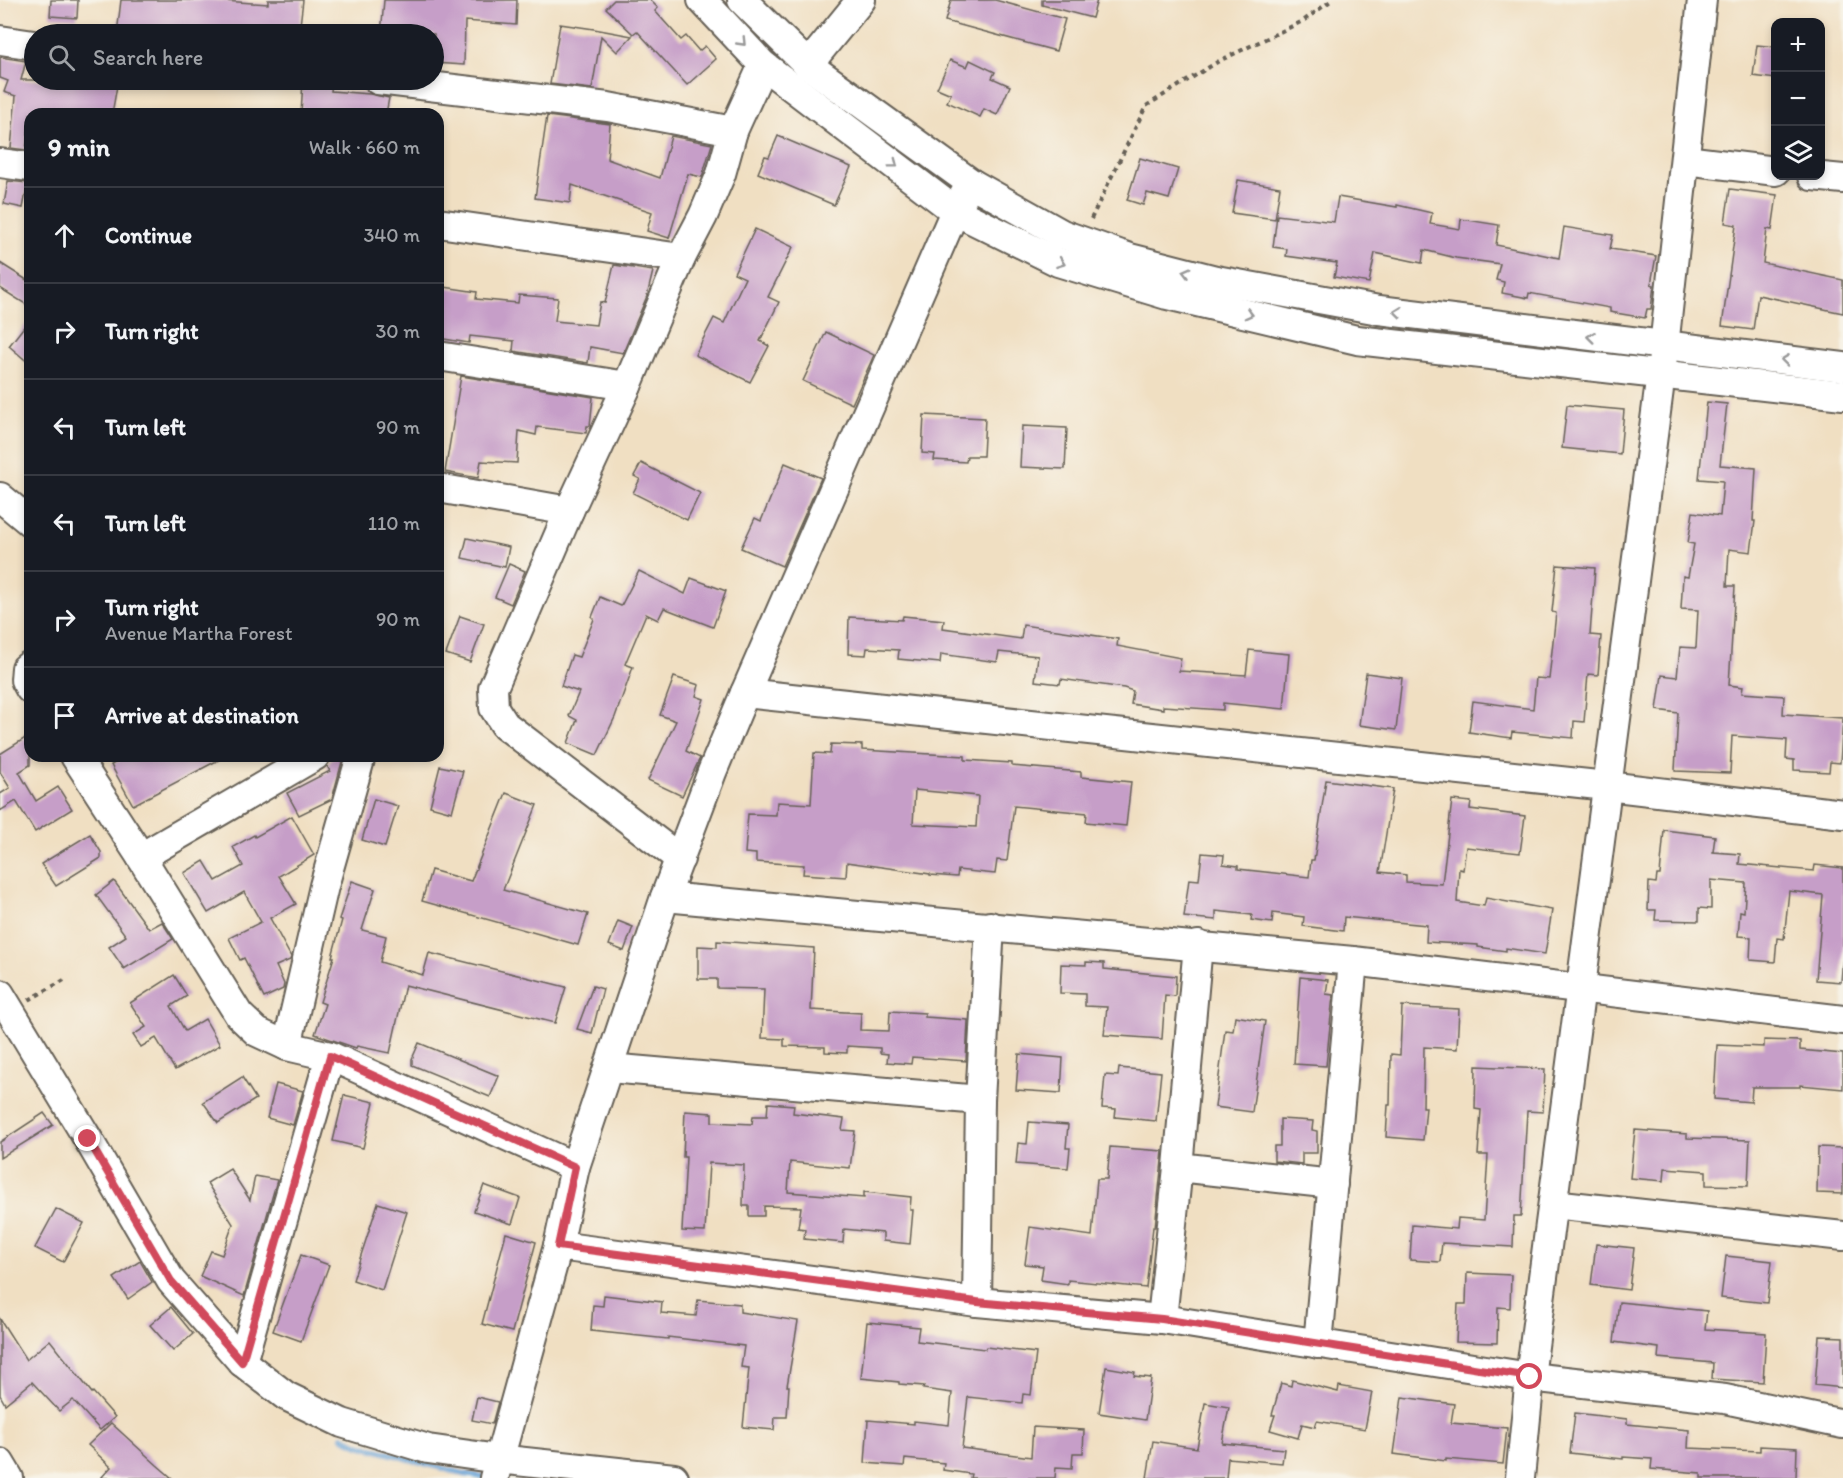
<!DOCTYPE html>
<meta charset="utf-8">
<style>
body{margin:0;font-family:Itim,sans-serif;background:#20242c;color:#f1f3f6}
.controls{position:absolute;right:18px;top:18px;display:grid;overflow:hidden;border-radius:12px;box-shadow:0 3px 9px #0003}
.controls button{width:54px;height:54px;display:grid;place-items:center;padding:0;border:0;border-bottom:2px solid #363941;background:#171b24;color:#f1f3f6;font:30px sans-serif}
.stop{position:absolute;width:18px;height:18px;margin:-14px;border:4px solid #d1495b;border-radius:50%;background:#fff}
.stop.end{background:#d1495b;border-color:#fff;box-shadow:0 2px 6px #0008}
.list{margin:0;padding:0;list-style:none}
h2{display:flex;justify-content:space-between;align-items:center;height:78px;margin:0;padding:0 24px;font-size:26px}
h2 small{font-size:20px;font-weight:400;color:#9ea1a6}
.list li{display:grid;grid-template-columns:39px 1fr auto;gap:18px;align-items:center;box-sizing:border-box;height:96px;padding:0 24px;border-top:2px solid #363941}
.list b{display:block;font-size:22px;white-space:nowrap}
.list p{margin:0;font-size:20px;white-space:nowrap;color:#9ea1a6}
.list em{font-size:20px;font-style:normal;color:#9ea1a6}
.icon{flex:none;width:33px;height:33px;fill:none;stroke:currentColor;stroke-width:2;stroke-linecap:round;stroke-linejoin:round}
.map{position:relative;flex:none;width:1843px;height:1478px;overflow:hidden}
.search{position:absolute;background:#171b24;box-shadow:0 3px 9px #0003;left:24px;top:24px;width:420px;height:66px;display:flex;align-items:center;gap:15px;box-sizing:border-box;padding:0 21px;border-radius:33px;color:#9ea1a6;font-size:22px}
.panel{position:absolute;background:#171b24;box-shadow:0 3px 9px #0003;left:24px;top:108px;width:420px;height:654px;border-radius:18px}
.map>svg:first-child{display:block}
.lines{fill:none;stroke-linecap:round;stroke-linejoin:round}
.stream{stroke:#66a1d6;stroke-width:6}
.building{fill:#c69ec8;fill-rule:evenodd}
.minor-casing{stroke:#666056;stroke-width:32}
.path{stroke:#666056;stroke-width:4;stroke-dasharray:4.5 4.5;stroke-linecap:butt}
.minor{stroke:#fff;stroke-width:28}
.oneway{stroke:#999}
.route{stroke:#d1495b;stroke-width:8}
</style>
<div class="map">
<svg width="1843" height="1478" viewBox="0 0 1843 1478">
<rect width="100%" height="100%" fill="#f7f3e8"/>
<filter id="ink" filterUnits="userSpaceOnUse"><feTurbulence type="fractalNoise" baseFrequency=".0167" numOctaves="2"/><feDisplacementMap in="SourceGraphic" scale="12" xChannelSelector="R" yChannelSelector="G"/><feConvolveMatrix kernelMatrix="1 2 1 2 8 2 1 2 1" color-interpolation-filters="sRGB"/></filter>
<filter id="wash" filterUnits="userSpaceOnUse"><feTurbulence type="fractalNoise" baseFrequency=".008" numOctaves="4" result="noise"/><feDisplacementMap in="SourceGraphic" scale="24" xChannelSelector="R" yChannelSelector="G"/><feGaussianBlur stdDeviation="1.35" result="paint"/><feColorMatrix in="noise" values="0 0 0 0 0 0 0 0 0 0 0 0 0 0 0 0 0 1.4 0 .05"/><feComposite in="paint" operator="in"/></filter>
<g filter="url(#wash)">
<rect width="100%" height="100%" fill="#f0dfc2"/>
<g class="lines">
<polyline class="stream" points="343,1437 359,1445 464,1474 486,1477"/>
</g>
<g id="blocks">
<g class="building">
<polygon points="51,0 78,0 77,18 50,16"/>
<polygon points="121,0 210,0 268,4 268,0 303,0 299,34 117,34"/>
<polygon points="384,0 517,0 516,25 465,21 464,65 434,63 434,34 381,34"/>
<polygon points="614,0 650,0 658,8 655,11 681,40 686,36 699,51 705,46 716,59 687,85 637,31 633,34 606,8"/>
<polygon points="951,0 995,0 1065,19 1056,51 945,21"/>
<polygon points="1042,0 1097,0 1092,18 1042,5"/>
<polygon points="560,24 594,29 632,36 617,52 601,36 592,89 550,84"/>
<polygon points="1757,45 1776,47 1776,79 1753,76"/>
<polygon points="0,57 26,61 21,80 118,80 112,114 30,114 26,150 11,148 16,96 4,92 8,81 0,78"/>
<polygon points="950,60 967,67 970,60 995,72 992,78 1010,86 997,115 984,109 980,117 947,102 951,94 937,88"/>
<polygon points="303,80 332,82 331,91 370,94 389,98 386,114 301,114"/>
<polygon points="547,116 610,124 607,159 660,178 671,136 712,144 702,177 688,174 669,238 647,231 652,212 572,185 570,203 535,198"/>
<polygon points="778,136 851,167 834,205 758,173 765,156 769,157"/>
<polygon points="1140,158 1178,169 1169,199 1147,193 1143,205 1127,200"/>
<polygon points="1238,180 1280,187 1275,219 1232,213"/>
<polygon points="8,181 28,183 23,208 4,204"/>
<polygon points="1730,189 1777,195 1772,230 1767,229 1763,263 1843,280 1843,313 1758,295 1753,330 1722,326 1736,225 1725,223"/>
<polygon points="1338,197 1397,207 1397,205 1432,213 1430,224 1460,229 1461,219 1499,225 1496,245 1559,258 1564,227 1613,235 1610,249 1656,256 1651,284 1654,285 1651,309 1647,309 1645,318 1610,312 1610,308 1529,293 1528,298 1502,293 1504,282 1496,280 1500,264 1456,258 1424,250 1422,263 1375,253 1369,283 1334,277 1337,263 1286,256 1287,249 1273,247 1277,215 1334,222"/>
<polygon points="755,229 793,247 768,297 779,302 760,341 769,346 750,382 695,355 714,318 724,323 745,278 734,273"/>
<polygon points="0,263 30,282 30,307 0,288"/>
<polygon points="614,265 653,271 647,296 623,353 590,347 588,363 513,351 514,341 470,336 469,343 438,338 438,286 477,292 476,299 518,303 519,295 558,298 555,321 596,325 600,302 605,303"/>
<polygon points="30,319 30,364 9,346"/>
<polygon points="826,332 874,355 852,404 803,381"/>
<polygon points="461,376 593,397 590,426 587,426 586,433 537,427 536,435 519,431 517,463 481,461 478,478 445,472"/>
<polygon points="1707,402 1727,404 1720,465 1756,468 1753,521 1755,521 1751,552 1729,549 1727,586 1735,586 1729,685 1743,687 1742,693 1784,696 1783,714 1843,718 1840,763 1830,762 1829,772 1794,770 1794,760 1786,759 1787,740 1732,736 1730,773 1675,771 1678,713 1657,710 1662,675 1677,677 1680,647 1696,648 1698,610 1681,609 1683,576 1688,577 1694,544 1688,543 1693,512 1720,516 1723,481 1699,479"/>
<polygon points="1567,405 1624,410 1620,454 1562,448"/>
<polygon points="924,415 985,418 983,456 967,456 966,462 934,460 935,454 922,453"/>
<polygon points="1022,426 1067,428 1065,469 1020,467"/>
<polygon points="641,463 700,493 687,520 633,493 640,479 634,476"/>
<polygon points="785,463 821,478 782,566 741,548 755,518 761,521"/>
<polygon points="467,538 509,547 505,567 462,558"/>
<polygon points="509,564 525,571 511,604 495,597"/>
<polygon points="1557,565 1595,568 1590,635 1601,636 1598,675 1588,674 1584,722 1574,721 1573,738 1512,732 1511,738 1469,732 1473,701 1533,709 1536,678 1549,679 1556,613 1552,612"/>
<polygon points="639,571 685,594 691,578 726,591 713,627 664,608 658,620 646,614 625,664 633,667 615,717 597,755 568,743 577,720 569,716 579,692 561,686 572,655 579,657 594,619 592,617 600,597 621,606"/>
<polygon points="460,616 484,624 470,662 446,654"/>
<polygon points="903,616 944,620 943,628 1021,639 1023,625 1118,639 1117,646 1181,658 1179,671 1246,675 1249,650 1289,654 1284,709 1223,703 1223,710 1163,706 1163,709 1131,704 1133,691 1124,688 1061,679 1060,684 1035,681 1038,656 999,652 997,662 941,654 940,663 898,659 899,650 867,648 866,655 848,654 849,617 902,620"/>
<polygon points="1366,673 1402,678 1396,730 1359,725"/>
<polygon points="674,677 699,685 696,696 704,699 686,751 700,758 682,796 648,780 676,721 660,715"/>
<polygon points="30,735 30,765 19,772 36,801 58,787 72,809 35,832 16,801 0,811 0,794 10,788 0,772 0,754"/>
<path d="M831 744 862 745V750L965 756V760L1012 763V766L1081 772V777L1131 782 1126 826 1086 822 1087 813 1014 806 1007 861 997 860 995 874 958 870 957 877 930 875V874L847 862 846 877 803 874 804 865 756 862V854L745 853 748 814 776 815 777 802 811 804 814 753 830 754ZM915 790 978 796 976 827 913 824Z"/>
<polygon points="127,756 226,756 133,805 111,765"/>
<polygon points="337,756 342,756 343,758 332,799 299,815 287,793 330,771 327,766 331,759"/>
<polygon points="440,766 463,771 452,812 430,806"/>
<polygon points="1326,780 1393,789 1380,872 1406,875 1406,882 1442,884 1452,800 1471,802 1470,809 1525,816 1520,853 1466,847 1463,870 1459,869 1457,902 1484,906 1486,898 1552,910 1545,954 1506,948 1506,951 1478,947 1478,945 1426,942 1427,925 1344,917 1343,931 1303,926 1304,917 1273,913 1272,923 1251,920 1252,915 1216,911 1216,920 1184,917 1189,879 1199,880 1202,853 1224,855 1223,864 1238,866 1238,869 1309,877 1311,860 1314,860"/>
<polygon points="506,793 537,805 503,890 588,914 578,945 422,901 431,870 471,881"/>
<polygon points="374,799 398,806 385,847 362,840"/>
<polygon points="292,816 314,855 279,876 296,904 270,918 291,957 290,960 276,966 284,984 283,989 264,998 244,958 240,960 229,938 261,922 244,892 208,913 184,873 204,861 216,881 243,866 233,847 254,835 255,837"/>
<polygon points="1664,830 1715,836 1713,852 1740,854 1739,864 1814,871 1815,865 1843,868 1843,956 1841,982 1816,980 1823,895 1789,891 1784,939 1777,938 1775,962 1750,960 1751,937 1738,936 1740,911 1744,912 1746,883 1711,880 1711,909 1699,908 1699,921 1655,920 1656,910 1648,910 1649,882 1656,883 1657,875 1660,875"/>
<polygon points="90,834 101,852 101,858 56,886 41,864"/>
<polygon points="114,881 149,929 162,922 173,939 124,969 109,947 126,936 96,895"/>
<polygon points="352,881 375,889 362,930 386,936 380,962 423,975 429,953 566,987 555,1023 405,985 390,1053 357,1046 356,1048 315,1034 325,1004 320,1002 334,957 332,957 342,920 339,919"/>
<polygon points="618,921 633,927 624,951 609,945"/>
<polygon points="717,941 814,948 811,1010 861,1013 860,1030 889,1031 890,1011 925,1013 925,1017 968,1020 966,1061 912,1057 911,1064 887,1062 888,1054 880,1053 880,1048 847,1046 847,1053 825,1052 825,1047 784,1046 784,1039 762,1038 764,989 717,988 717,979 698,979 698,946 717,947"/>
<polygon points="1086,962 1104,963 1104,969 1176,976 1175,996 1165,995 1162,1039 1104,1035 1107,1007 1085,1006 1085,994 1060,993 1061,964 1086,965"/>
<polygon points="174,975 187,996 171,1006 185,1031 205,1019 220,1045 175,1070 156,1038 141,1047 133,1035 146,1027 130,1003"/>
<polygon points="1300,977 1328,980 1326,994 1333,995 1326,1066 1294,1064"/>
<polygon points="593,986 603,989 592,1033 577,1029"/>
<polygon points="1402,1006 1459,1009 1457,1049 1424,1047 1423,1107 1426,1107 1423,1140 1386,1137 1388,1105 1390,1105 1391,1054 1400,1055"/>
<polygon points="1235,1016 1265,1021 1252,1112 1215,1107 1225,1030 1233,1031"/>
<polygon points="1764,1040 1800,1041 1800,1050 1843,1054 1843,1089 1800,1085 1800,1087 1752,1087 1751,1102 1714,1099 1717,1045 1764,1047"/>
<polygon points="419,1043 499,1076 490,1097 412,1065 412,1059"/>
<polygon points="1019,1054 1063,1058 1061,1093 1016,1090"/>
<polygon points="1476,1066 1545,1069 1543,1112 1527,1111 1521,1216 1514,1216 1513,1247 1442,1243 1440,1262 1410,1260 1412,1225 1457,1229 1458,1218 1484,1220 1488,1155 1478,1155 1481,1110 1475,1109"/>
<polygon points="1119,1068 1161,1072 1156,1121 1115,1117 1116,1109 1102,1108 1105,1075 1118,1076"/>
<polygon points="242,1077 256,1099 218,1123 203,1102"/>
<polygon points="276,1084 303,1091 293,1125 267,1118"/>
<polygon points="344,1095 374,1102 363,1148 333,1141"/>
<polygon points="768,1103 794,1105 793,1113 844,1119 842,1130 855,1131 850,1168 790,1162 788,1192 864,1198 864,1192 911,1197 910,1210 913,1210 910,1244 883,1241 883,1233 844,1229 843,1243 804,1239 805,1229 798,1228 801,1207 764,1206 764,1216 749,1216 749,1206 743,1206 744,1165 709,1163 705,1232 682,1231 686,1157 683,1157 685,1111 712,1113 712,1122 752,1124 753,1116 767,1116"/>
<polygon points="44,1113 53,1125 0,1158 0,1142"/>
<polygon points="1280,1119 1313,1121 1312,1130 1317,1131 1317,1153 1302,1153 1302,1164 1274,1161 1274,1146 1280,1146"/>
<polygon points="1029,1122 1068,1125 1066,1148 1070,1148 1068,1168 1016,1164 1018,1143 1027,1144"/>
<polygon points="1635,1130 1687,1134 1687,1138 1750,1140 1748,1186 1706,1185 1706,1171 1665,1168 1664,1181 1630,1178"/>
<polygon points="1110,1147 1163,1151 1155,1227 1153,1227 1146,1288 1068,1280 1068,1284 1041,1280 1043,1266 1025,1264 1030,1227 1092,1236 1097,1179 1107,1179"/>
<polygon points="1818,1147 1843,1148 1843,1194 1817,1193"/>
<polygon points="230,1169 250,1200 255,1176 277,1180 244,1296 200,1276 211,1251 222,1255 233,1224 207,1183"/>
<polygon points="484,1185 520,1198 512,1224 474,1211"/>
<polygon points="378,1203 407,1212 382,1290 353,1280"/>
<polygon points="56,1209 84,1223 63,1262 35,1248"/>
<polygon points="506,1233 536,1242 512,1332 482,1324"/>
<polygon points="1596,1244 1634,1248 1629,1290 1591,1285"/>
<polygon points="301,1255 329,1265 301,1341 273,1331"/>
<polygon points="1726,1256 1772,1261 1767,1303 1721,1298"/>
<polygon points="140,1261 152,1282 128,1299 114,1278"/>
<polygon points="1467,1273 1511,1275 1510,1308 1498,1307 1497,1343 1456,1342 1458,1304 1466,1304"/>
<polygon points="604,1295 662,1302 661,1313 696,1316 698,1300 740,1304 740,1312 798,1321 787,1386 789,1386 787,1417 775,1417 774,1430 743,1427 749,1368 741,1367 744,1346 668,1337 668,1339 591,1331 593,1305 603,1306"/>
<polygon points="1619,1302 1707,1311 1705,1329 1766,1333 1763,1382 1712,1379 1713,1363 1658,1358 1659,1348 1614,1342"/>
<polygon points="171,1307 193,1334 173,1351 150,1325"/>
<polygon points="0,1319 26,1360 50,1340 92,1393 93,1392 115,1417 100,1430 73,1400 59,1411 32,1382 5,1404 0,1395"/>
<polygon points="867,1322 919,1327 917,1341 985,1349 986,1347 1036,1353 1031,1395 1023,1394 1022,1403 968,1397 962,1448 1031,1457 1033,1427 1084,1430 1083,1453 1073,1453 1072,1468 1056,1467 1055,1478 970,1478 971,1474 943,1470 944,1463 905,1459 904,1466 865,1463 868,1420 914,1424 914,1421 949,1425 952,1393 923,1389 924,1386 899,1384 899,1382 861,1378"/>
<polygon points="1819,1336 1843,1337 1843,1388 1815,1385"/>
<polygon points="1106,1367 1135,1372 1134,1376 1151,1378 1145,1420 1099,1413"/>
<polygon points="1292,1380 1338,1392 1339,1386 1372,1392 1365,1429 1317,1421 1315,1427 1302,1424 1298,1438 1270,1430 1275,1415 1272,1415 1281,1383 1291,1386"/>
<polygon points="477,1397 498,1402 492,1424 472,1420"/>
<polygon points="1402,1397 1454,1404 1451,1423 1507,1428 1503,1464 1446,1459 1446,1461 1394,1454"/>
<polygon points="1205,1403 1229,1407 1222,1443 1284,1449 1282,1463 1228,1458 1226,1478 1147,1478 1153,1441 1197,1448"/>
<polygon points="1575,1413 1627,1419 1627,1424 1689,1430 1688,1448 1760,1451 1760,1446 1797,1448 1796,1478 1701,1478 1701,1473 1651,1469 1652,1459 1623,1457 1623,1459 1570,1453"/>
<polygon points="111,1423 157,1465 172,1478 101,1478 111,1467 88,1445"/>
</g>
</g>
</g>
<g filter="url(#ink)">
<use href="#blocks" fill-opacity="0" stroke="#666056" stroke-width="1.5"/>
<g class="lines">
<defs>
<g id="minor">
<polyline points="702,0 763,65 955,211 1058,262 1167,295 1357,340 1843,395"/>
<polyline points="742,0 808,65 971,183 1062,234 1130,258 1216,280 1379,310 1843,367"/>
<polyline points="0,40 34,45"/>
<polyline points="808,65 861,0"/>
<polyline points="378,80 608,107 733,131"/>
<polyline points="1685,160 1776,171"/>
<polyline points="0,163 30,167"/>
<polyline points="1812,176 1843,179"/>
<polyline points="438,223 681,258"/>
<polyline points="438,356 627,386"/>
<polyline points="438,488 569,511"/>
<polyline points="0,497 30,522"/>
<polyline points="30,665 26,668 25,680 30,689"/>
<polyline points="745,693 1607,786 1843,814"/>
<polyline points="75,756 141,857 239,1015 257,1032 287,1046 330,1056 575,1167"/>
<polyline points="141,857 315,756"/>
<polyline points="680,859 505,725 494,708 493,688 569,511 627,386 681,258 703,216 721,174 733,131 763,65"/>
<polyline points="665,897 1353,961 1843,1020"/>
<polyline points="0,994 88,1139 171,1281 242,1362 286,1396 342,1423 428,1449 498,1459 674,1478"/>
<polyline points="287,1046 324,886 361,756"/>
<polyline points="609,1068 980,1100"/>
<polyline points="1178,1167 1333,1184"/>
<polyline points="1553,1204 1843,1236"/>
<polyline points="558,1246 977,1302 1162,1319 1530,1377 1725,1399 1843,1424"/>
<polyline points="977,1302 980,1100 990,926"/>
<polyline points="1162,1319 1178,1167 1198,945"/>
<polyline points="1318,1344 1353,961"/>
<polyline points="242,1362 330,1056"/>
<polyline points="0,1463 9,1478"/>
<polyline points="494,1478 558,1246 575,1167 665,897 712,772 745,693 955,211 971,183"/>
<polyline points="1520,1478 1530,1377 1661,374 1702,0"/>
</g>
</defs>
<use href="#minor" class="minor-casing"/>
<g class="path">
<polyline points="1091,219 1146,106 1219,61 1303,21 1332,0"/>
<polyline points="29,1000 64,980"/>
</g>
<use href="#minor" class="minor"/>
</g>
<defs><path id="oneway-chevron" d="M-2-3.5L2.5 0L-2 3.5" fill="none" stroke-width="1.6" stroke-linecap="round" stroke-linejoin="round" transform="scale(1.5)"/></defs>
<g class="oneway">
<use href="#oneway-chevron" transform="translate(742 42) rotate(46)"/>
<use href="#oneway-chevron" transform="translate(894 164) rotate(37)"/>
<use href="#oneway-chevron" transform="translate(1061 263) rotate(20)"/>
<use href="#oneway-chevron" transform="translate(1186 272) rotate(-165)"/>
<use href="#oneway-chevron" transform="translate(1398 312) rotate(-173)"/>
<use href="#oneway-chevron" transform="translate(1249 314) rotate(14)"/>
<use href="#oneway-chevron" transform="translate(1591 337) rotate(-173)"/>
<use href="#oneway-chevron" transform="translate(1785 360) rotate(-173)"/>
</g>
</g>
<g class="lines" filter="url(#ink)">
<polyline class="route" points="88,1139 171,1281 242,1362 330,1056 575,1167 558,1246 977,1302 1162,1319 1530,1377"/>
</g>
</svg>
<div class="controls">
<button>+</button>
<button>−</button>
<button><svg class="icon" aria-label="layers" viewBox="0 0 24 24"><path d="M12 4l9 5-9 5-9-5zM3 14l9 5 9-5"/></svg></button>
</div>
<div class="stop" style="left:1530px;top:1377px"></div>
<div class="stop end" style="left:88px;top:1139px"></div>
<div class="search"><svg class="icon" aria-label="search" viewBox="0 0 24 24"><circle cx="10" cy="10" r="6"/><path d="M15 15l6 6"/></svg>Search here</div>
<section class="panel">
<h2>9 min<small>Walk · 660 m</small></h2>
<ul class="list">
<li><svg class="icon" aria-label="ahead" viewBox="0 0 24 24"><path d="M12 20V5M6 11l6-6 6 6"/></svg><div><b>Continue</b></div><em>340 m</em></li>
<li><svg class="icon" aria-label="right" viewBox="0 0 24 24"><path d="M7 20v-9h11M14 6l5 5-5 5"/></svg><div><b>Turn right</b></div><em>30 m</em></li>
<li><svg class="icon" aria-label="left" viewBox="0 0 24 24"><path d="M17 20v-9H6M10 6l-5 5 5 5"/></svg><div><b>Turn left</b></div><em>90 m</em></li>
<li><svg class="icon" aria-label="left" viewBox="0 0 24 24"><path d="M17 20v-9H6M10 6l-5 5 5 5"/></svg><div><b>Turn left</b></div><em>110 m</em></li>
<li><svg class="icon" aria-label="right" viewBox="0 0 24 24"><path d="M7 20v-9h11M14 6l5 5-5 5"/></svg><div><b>Turn right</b><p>Avenue Martha Forest</p></div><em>90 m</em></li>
<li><svg class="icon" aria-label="arrive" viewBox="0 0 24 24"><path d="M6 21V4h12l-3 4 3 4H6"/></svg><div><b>Arrive at destination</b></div></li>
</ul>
</section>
</div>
